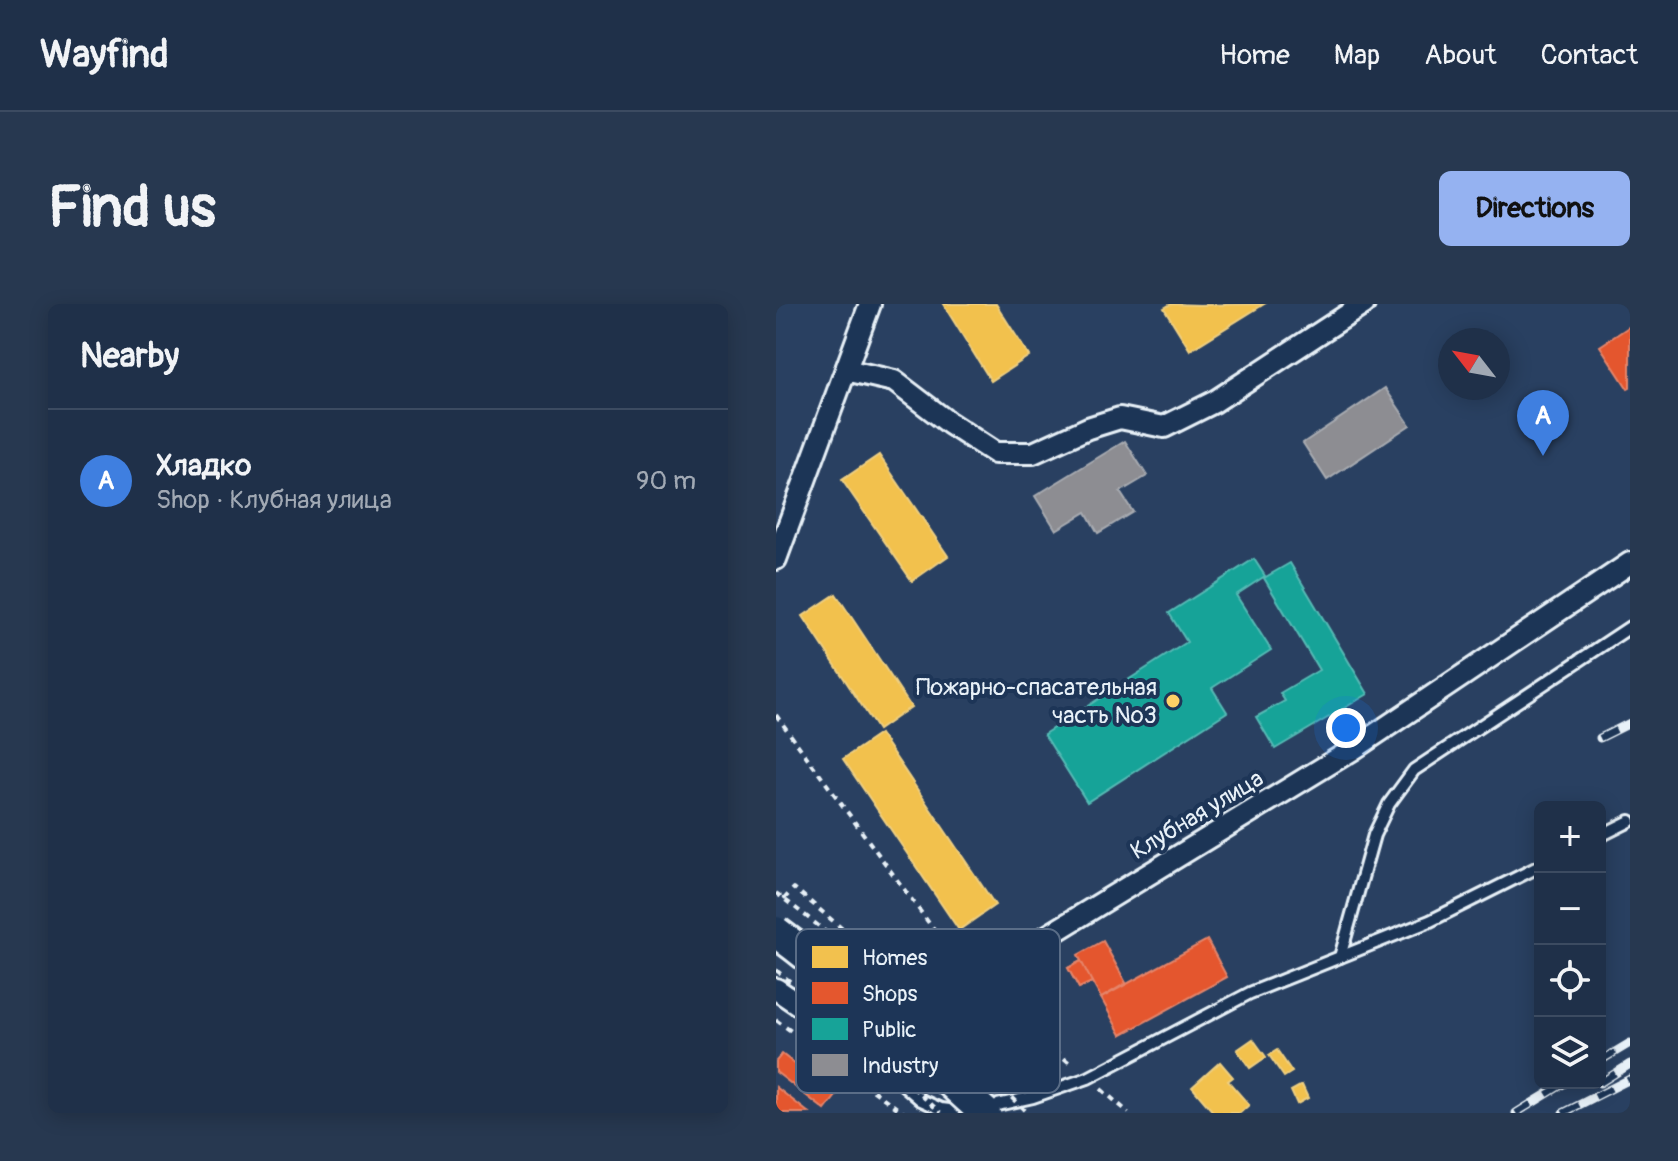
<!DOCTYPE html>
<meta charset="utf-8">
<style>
body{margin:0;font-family:Pangolin,sans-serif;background:#273850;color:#f1f3f6}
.controls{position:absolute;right:24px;bottom:24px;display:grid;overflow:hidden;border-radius:12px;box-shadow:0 4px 20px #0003}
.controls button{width:72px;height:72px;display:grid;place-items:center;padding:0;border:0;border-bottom:2px solid #3c4b61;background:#1f3049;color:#f1f3f6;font:40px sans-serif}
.compass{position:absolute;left:662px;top:24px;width:72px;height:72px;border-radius:50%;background:#1f3049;box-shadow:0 4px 20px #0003;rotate:301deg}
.you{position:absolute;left:570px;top:424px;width:28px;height:28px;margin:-20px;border:6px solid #fff;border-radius:50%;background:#1a73e8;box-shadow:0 0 0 12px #1a73e833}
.badge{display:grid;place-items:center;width:52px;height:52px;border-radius:50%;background:#95b2f1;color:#fff;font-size:26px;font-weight:700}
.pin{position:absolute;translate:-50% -66px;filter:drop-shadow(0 2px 4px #0008)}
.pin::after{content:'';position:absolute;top:42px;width:28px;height:24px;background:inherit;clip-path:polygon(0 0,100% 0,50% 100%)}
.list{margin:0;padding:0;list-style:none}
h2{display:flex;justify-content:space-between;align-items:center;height:104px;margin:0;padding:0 32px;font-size:34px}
h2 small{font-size:26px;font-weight:400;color:#a1a9b4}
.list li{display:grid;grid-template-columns:52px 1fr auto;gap:24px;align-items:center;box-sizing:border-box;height:144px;padding:0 32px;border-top:2px solid #3c4b61}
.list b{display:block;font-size:30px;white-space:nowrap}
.list p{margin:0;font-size:26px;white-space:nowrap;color:#a1a9b4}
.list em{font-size:26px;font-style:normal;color:#a1a9b4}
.icon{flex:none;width:44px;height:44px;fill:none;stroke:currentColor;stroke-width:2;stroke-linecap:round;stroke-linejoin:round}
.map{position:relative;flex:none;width:854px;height:809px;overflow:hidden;border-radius:12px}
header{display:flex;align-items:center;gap:48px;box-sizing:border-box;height:112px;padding:0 40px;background:#1f3049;border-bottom:2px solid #3c4b61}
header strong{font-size:38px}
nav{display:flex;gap:44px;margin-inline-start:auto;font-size:28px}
.intro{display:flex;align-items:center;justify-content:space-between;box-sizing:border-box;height:192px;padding:0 48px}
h1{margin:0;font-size:56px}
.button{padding:20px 36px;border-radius:12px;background:#95b2f1;color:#111;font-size:28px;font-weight:700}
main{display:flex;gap:48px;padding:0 48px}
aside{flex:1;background:#1f3049;border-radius:12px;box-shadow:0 4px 20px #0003}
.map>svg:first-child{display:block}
.homes{fill:#f2c14e;stroke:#efcf81;stroke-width:2}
.shops{fill:#e4572e;stroke:#e5856b;stroke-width:2}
.public{fill:#17a398;stroke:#56bab5;stroke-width:2}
.industry{fill:#8d8d92;stroke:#a8abb1;stroke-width:2}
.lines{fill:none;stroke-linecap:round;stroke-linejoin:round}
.lane-casing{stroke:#e8f1f8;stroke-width:16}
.street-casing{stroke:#e8f1f8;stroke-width:26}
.path{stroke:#e8f1f8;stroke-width:4;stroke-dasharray:6 6;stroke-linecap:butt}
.lane{stroke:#1d3557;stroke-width:10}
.street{stroke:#1d3557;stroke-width:20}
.rail-casing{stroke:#e8f1f8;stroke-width:9}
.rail{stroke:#1d3557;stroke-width:6;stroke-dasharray:18;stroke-linecap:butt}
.primary-bridge-casing{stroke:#e8f1f8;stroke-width:36;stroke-linecap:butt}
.path-bridge{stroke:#e8f1f8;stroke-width:4;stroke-dasharray:6 6;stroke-linecap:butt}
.primary-bridge{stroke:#1d3557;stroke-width:30}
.poi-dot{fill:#ffd166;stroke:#1d3557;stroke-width:3}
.labels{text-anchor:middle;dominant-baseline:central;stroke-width:8;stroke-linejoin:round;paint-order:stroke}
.poi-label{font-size:24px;fill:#e8f1f8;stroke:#1d3557;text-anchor:end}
.street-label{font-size:24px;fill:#e8f1f8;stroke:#1d3557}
.key{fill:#1d3557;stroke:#5a6d87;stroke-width:2}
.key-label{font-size:22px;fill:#e8f1f8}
</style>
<header>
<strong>Wayfind</strong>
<nav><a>Home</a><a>Map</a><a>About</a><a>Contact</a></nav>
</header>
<div class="intro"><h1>Find us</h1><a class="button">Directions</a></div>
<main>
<aside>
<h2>Nearby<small></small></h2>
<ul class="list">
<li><span class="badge" style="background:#3f7fe0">A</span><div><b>Хладко</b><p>Shop · Клубная улица</p></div><em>90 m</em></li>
</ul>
</aside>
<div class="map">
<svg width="854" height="809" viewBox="0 0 854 809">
<rect width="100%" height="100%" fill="#294061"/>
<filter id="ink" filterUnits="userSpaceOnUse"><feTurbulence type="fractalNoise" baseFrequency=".0125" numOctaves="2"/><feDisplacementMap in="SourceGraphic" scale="16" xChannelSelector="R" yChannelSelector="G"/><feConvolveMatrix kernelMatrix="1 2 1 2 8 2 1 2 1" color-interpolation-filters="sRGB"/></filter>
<g filter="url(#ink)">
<g class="homes">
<polygon points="167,0 220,0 253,52 215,77"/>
<polygon points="395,0 423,1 488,0 414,46 388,4"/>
<polygon points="103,151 172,252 136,277 66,176"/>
<polygon points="60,290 135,403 102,426 27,312"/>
<polygon points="104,430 219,601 183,626 67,455"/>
<polygon points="477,735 490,753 474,764 461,746"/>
<polygon points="501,746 516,768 508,773 493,751"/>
<polygon points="444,758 457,773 452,777 473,801 464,809 438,809 416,783"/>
<polygon points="526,781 532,794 521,800 515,787"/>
</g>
<g class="shops">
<polygon points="854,22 854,84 852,85 824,42"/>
<polygon points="431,636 451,673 345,731 325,694"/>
<polygon points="327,637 350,679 325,694 316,678 303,684 292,664 305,657 302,651"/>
<polygon points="305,657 316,678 303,684 292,664"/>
<polygon points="6,750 60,792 49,806 0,768 0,757"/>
<polygon points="0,783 33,809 0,809"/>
</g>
<g class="public">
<polygon points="478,255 489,272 460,291 495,346 436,384 451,408 311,498 268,430 411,338 393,309"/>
<polygon points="514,259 592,390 499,445 480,413 509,397 504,389 543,366 488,274"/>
</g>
<g class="industry">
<polygon points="609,84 634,121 551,176 527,139"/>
<polygon points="349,137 371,172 344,188 357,208 322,229 310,208 280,226 259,192"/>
</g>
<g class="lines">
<defs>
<g id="lane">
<polyline points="824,532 854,517"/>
<polyline points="564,653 598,531 613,500 638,466 854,323"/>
<polyline points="71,732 145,796 165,805 190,808 257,793 312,774 474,689 654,617 764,562"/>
</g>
<g id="street">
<polyline points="70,66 118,77 173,119 219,149 257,149 312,124 344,114 388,123 438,98 588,0"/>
<polyline points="0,255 94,0"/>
<polyline points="0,685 57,724 67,728 101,730 198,677 576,446 854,259"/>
</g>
</defs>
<use href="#lane" class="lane-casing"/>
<use href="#street" class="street-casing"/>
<g class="path">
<polyline points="0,411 183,660"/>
<polyline points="8,595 18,584 121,671 164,634"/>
<polyline points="215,692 296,761"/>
<polyline points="0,716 128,809"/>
<polyline points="325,785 353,809"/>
</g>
<use href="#lane" class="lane"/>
<use href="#street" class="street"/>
<defs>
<g id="rail">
<polyline points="824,434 854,419"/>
<polyline points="824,757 854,739"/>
<polyline points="824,779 854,760"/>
<polyline points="740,809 789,779"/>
<polyline points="787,809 854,775"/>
</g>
</defs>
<use href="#rail" class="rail-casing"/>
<use href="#rail" class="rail"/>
<defs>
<path id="primary-bridge" d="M0 628C75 683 140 747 209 809"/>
</defs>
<use href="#primary-bridge" class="primary-bridge-casing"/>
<g class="path-bridge">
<path d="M0 589C89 656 173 731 251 809"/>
<polyline points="0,666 63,717 165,809"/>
</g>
<use href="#primary-bridge" class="primary-bridge"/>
</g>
</g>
<circle class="poi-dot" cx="397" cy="397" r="8"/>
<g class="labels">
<g class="poi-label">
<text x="381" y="383">Пожарно-спасательная<tspan x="381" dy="28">часть №3</tspan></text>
</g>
<g class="street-label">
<text transform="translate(421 511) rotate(-31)">Клубная улица</text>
</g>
</g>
<rect x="20" y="625" width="264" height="164" rx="12" class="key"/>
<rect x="36" y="642" width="36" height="22" fill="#f2c14e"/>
<rect x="36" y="678" width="36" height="22" fill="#e4572e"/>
<rect x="36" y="714" width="36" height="22" fill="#17a398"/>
<rect x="36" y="750" width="36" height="22" fill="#8d8d92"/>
<g class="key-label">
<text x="86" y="661">Homes</text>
<text x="86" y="697">Shops</text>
<text x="86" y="733">Public</text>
<text x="86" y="769">Industry</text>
</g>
</svg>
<div class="controls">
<button>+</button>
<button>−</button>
<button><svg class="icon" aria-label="locate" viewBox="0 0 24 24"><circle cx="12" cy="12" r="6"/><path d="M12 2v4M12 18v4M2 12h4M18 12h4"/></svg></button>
<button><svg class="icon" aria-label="layers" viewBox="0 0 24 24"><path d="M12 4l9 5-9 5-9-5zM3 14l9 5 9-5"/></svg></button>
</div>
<svg class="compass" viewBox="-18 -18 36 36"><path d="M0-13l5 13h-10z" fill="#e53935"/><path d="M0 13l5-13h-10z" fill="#a1a9b4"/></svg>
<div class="you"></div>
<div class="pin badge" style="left:767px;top:152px;background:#3f7fe0">A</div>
</div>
</main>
